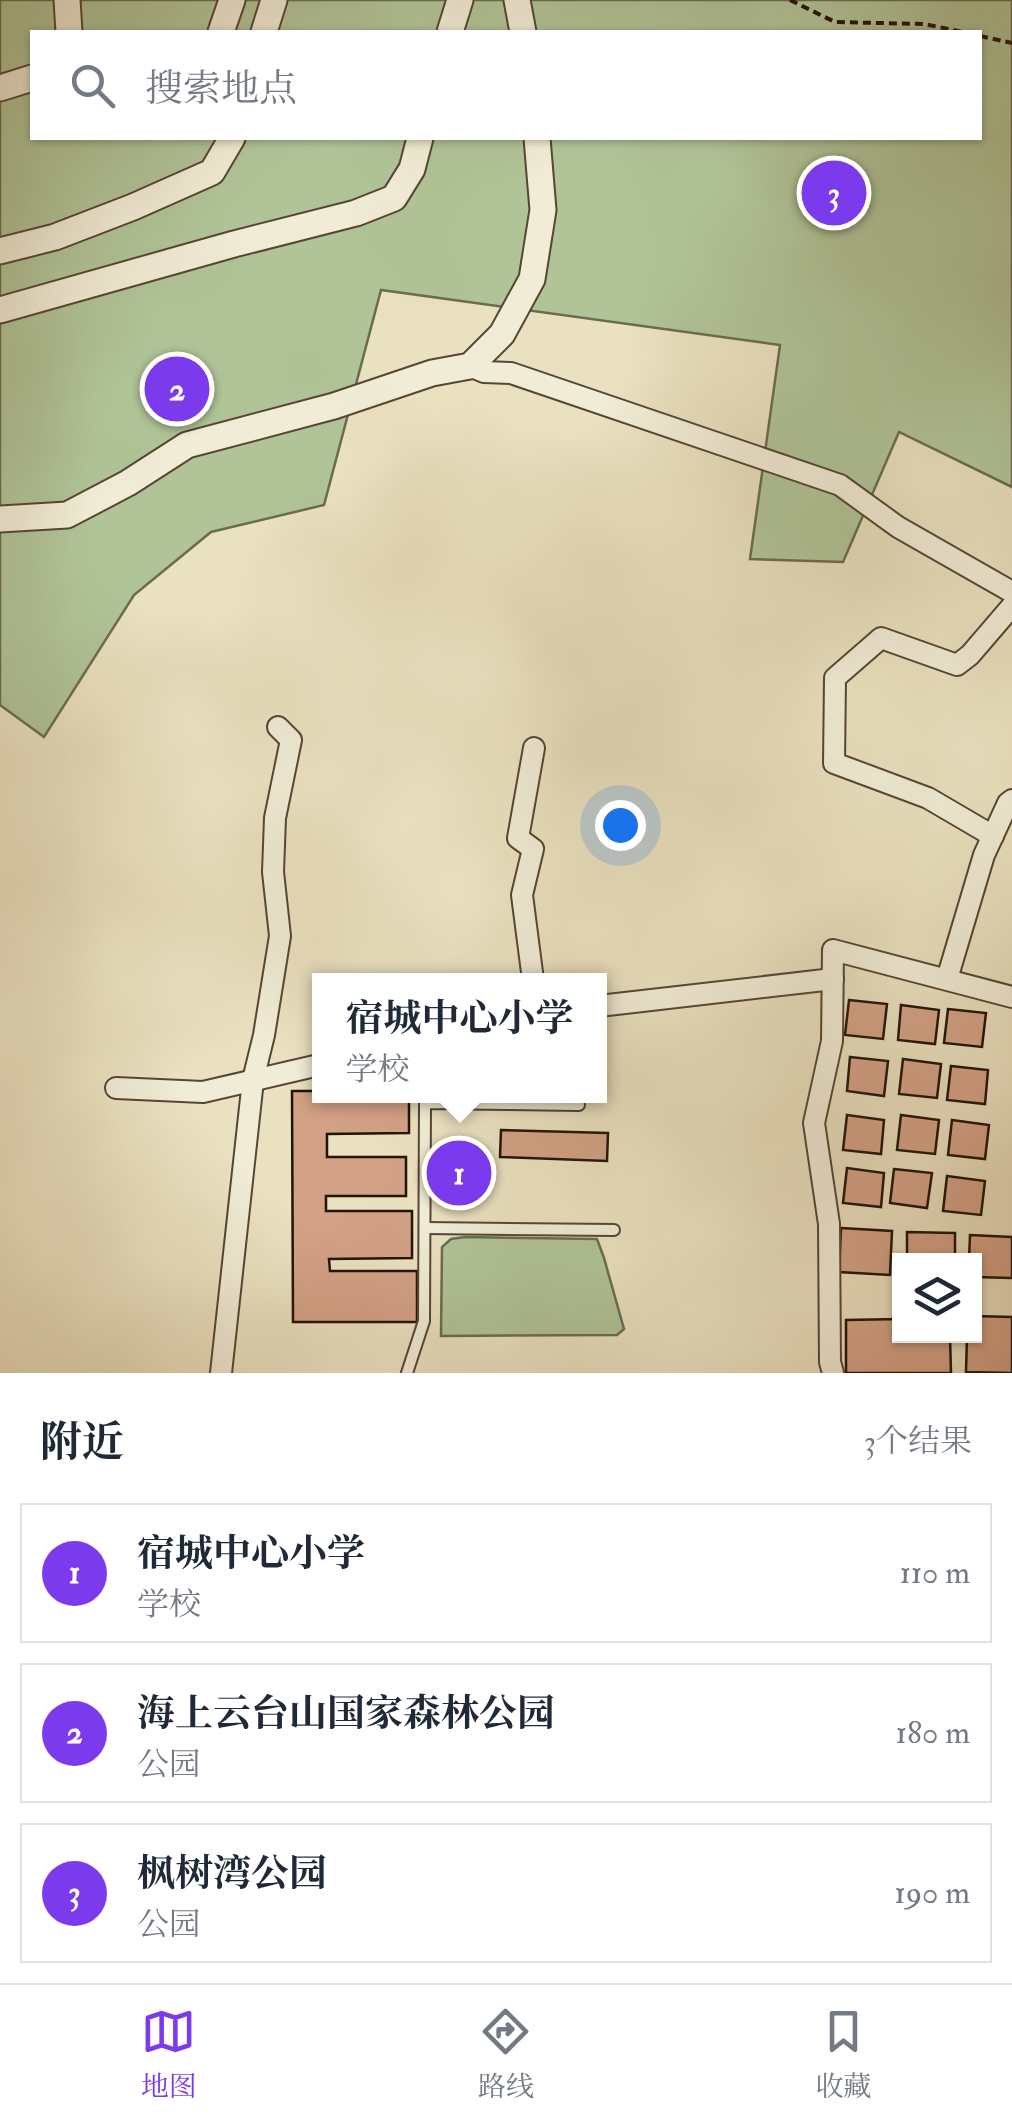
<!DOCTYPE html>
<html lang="zh">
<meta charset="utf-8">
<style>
body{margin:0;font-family:"IM FELL Double Pica","Noto Serif SC",serif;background:#f6f6f7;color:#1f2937}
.controls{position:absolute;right:30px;bottom:30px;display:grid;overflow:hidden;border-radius:0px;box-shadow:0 2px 8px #0004}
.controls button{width:90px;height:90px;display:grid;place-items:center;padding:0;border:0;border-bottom:2px solid #e0e1e3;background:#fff;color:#1f2937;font:50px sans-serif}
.you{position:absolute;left:620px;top:825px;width:35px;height:35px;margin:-25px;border:8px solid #fff;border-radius:50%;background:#1a73e8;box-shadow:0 0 0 15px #1a73e833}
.badge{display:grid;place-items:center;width:65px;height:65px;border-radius:50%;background:#7c3aed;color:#fff;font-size:32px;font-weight:700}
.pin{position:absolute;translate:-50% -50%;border:5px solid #fff;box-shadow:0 2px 10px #0006}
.popup{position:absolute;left:312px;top:973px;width:295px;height:130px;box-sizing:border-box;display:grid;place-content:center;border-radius:0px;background:#fff;filter:drop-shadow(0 2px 8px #0005);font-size:32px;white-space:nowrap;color:#747a83}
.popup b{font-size:38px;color:#1f2937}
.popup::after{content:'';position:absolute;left:50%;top:100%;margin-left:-20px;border:20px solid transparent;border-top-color:#fff}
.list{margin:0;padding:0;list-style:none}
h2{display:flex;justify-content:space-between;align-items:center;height:130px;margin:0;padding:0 40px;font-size:42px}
h2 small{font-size:32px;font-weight:400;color:#747a83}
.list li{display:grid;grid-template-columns:65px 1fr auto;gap:30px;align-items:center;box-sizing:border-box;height:140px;margin:0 20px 20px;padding:0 20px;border:2px solid #e0e1e3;border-radius:0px}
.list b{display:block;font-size:38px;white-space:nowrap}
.list p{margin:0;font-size:32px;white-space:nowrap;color:#747a83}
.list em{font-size:32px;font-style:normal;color:#747a83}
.icon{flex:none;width:55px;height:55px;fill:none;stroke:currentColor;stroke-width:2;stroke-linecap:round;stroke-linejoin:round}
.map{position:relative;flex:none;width:1012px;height:1373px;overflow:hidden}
.search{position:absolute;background:#fff;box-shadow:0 2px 8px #0004;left:30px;right:30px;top:30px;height:110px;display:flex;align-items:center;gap:25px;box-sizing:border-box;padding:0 35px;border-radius:0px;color:#747a83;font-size:38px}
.sheet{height:610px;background:#fff}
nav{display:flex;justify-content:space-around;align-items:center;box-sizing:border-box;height:140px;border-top:2px solid #e0e1e3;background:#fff;font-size:28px;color:#747a83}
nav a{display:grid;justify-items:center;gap:5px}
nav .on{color:#7c3aed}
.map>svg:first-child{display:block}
.green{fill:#b0c498;stroke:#6a6c50;stroke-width:2.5;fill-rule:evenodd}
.building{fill:#d3a186;stroke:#231307;stroke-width:2.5}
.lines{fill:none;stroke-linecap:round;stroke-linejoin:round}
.service-casing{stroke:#554635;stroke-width:14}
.minor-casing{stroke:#554635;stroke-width:24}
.tertiary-casing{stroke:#554635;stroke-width:29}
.path{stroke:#231307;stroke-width:4;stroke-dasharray:8 5;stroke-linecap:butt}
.service{stroke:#f1ecd6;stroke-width:10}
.minor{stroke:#f1ecd6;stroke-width:20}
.tertiary{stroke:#f1ecd6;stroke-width:25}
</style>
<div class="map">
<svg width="1012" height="1373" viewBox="0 0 1012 1373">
<rect width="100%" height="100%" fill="#eae1c0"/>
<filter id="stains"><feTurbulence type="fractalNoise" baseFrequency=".002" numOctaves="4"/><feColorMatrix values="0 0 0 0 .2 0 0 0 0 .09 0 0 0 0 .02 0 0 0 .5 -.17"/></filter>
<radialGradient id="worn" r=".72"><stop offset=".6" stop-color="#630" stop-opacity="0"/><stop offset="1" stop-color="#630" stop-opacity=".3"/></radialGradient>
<g class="green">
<path d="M0 0H1012V487L899 432 843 562 750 559 780 345 381 290 324 505 211 532 134 595 44 737 0 705ZM32 32H980V138H32Z"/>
<polygon points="465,1237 597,1239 604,1258 624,1329 617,1335 441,1336 442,1247 451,1239"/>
</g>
<g class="building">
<polygon points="849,1000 887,1004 883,1039 845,1035"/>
<polygon points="901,1005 939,1010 935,1044 898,1040"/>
<polygon points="948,1009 986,1013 982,1047 944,1043"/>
<polygon points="850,1057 888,1061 884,1096 847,1091"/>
<polygon points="903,1059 941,1064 937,1098 899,1094"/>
<polygon points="951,1066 988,1070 985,1104 947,1100"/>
<polygon points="292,1091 319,1091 319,1096 409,1096 409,1133 327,1134 327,1157 406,1157 406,1196 326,1196 326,1211 412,1211 412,1258 329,1259 330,1271 417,1271 417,1322 293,1322"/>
<polygon points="847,1115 884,1120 881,1154 843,1150"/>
<polygon points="901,1115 939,1120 935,1154 897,1150"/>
<polygon points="952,1120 989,1125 985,1159 948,1155"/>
<polygon points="501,1130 608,1133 607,1161 500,1157"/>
<polygon points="847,1168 884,1173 881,1207 843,1203"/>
<polygon points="894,1169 932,1173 927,1208 890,1203"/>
<polygon points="947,1176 985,1181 981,1215 943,1211"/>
<polygon points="841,1228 892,1231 890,1275 839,1272"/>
<polygon points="907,1232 955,1233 955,1260 907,1260"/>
<polygon points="970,1235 1012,1237 1012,1278 974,1277 974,1260 969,1260"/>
<polygon points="974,1316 1012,1317 1012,1373 966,1372 967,1336 974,1336"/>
<polygon points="900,1319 900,1336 950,1336 951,1373 846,1373 846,1320"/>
</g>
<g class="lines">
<defs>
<g id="service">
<polyline points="425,1228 614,1230"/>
<polyline points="407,1373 424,1321 425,1103 579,1105"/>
</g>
<g id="minor">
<polyline points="470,366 484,372 511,373 840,485 898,527 1012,592"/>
<polyline points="993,836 928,798 834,763 835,678 881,638 957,665 970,655 1012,606"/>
<polyline points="947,979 984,855 1008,803 1012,800"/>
<polyline points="533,980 522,895 533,849 518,838 534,748"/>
<polyline points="599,1006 833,979"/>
<polyline points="116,1088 203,1092 319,1065"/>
<polyline points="221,1373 253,1080 264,1035 280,936 273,872 275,818 291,740 278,727"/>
<polyline points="833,1373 830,1362 829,1224 814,1123 832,1041 833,950 1012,997"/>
</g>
<g id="tertiary">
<polyline points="67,0 69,32"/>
<polyline points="517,0 523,32"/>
<polyline points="221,32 232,0"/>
<polyline points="264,32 274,0"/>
<polyline points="450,32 460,0"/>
<polyline points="0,88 32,78"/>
<polyline points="0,251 55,237 133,207 212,172 232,138"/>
<polyline points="0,310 234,244 356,213 394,198 412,169 420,138"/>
<polyline points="0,519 67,515 128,483 187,445 334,406 432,373 470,366 502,334 532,279 543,210 537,138"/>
</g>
</defs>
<use href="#service" class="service-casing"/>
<use href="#minor" class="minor-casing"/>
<use href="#tertiary" class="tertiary-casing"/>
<g class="path">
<polyline points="790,0 835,22 924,24 963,32"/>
<polyline points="980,36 1012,43"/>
</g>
<use href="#service" class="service"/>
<use href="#minor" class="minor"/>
<use href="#tertiary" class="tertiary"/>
</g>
<rect width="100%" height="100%" filter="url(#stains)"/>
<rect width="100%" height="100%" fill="url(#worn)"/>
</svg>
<div class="controls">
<button><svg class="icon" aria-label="layers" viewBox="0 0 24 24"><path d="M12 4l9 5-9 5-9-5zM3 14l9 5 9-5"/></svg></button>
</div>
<div class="you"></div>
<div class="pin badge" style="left:459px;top:1173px">1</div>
<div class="popup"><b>宿城中心小学</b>学校</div>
<div class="pin badge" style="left:177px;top:389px">2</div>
<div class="pin badge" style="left:834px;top:193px">3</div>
<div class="search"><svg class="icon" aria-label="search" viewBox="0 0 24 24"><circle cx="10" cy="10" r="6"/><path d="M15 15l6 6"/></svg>搜索地点</div>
</div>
<section class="sheet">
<h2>附近<small>3个结果</small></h2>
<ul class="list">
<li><span class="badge">1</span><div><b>宿城中心小学</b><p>学校</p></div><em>110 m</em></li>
<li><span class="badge">2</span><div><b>海上云台山国家森林公园</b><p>公园</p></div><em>180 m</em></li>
<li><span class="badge">3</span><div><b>枫树湾公园</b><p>公园</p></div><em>190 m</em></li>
</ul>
</section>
<nav>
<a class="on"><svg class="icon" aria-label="map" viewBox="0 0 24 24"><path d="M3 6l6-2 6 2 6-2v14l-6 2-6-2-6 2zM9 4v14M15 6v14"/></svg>地图</a>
<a><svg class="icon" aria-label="directions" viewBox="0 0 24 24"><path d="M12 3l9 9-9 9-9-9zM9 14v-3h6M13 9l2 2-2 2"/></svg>路线</a>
<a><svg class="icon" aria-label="saved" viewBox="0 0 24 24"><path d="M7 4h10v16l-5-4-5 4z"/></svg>收藏</a>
</nav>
